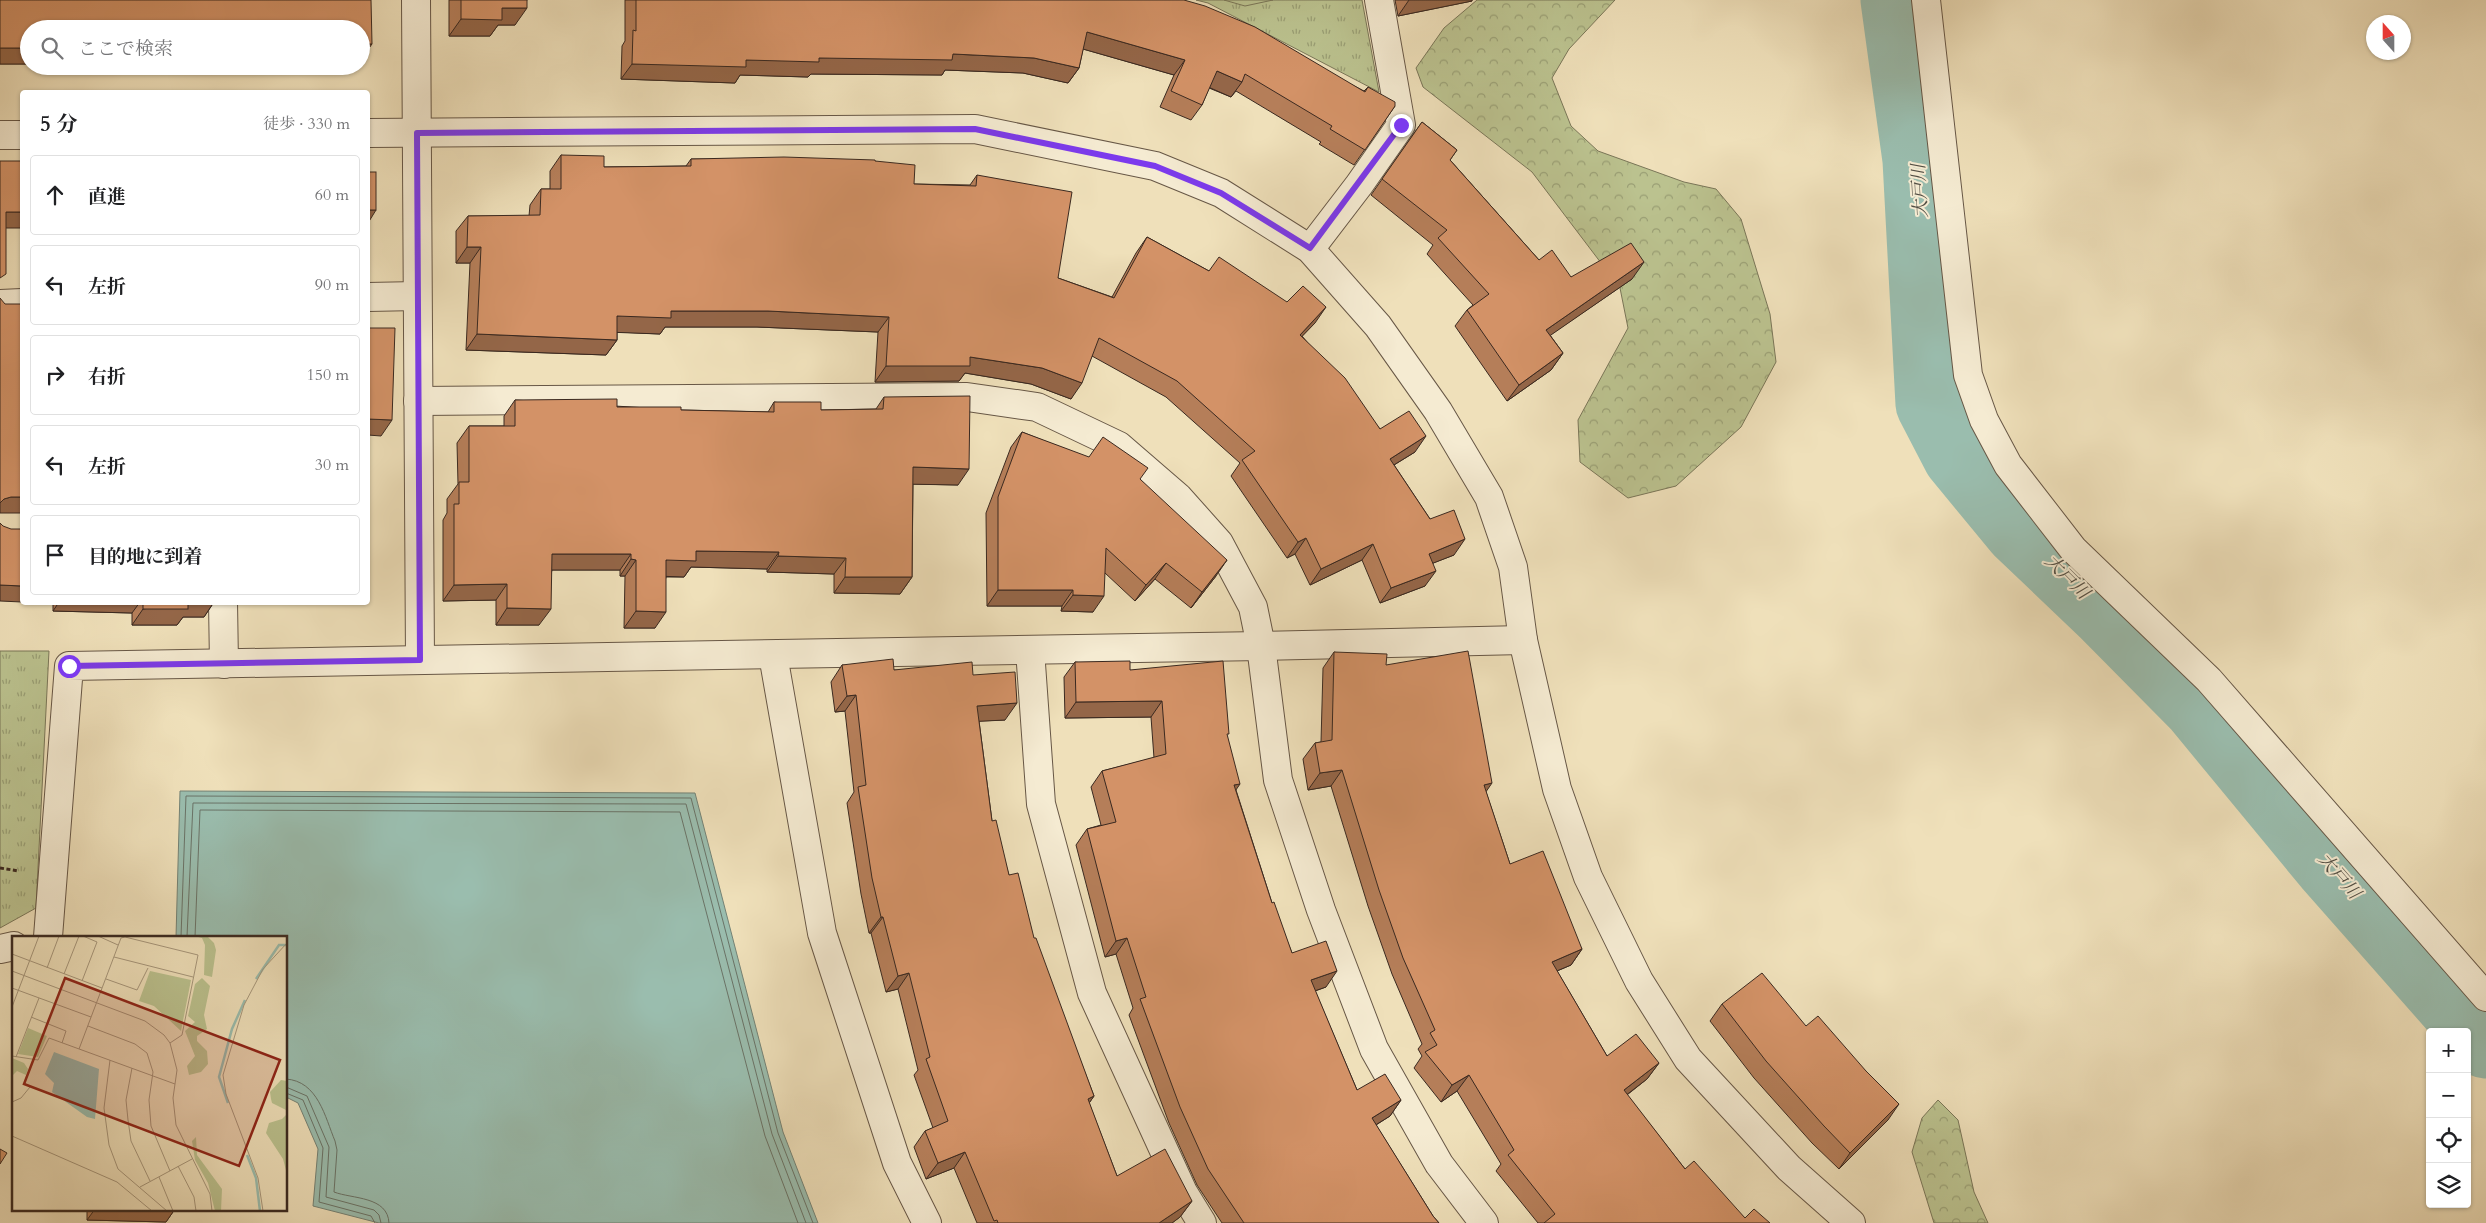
<!DOCTYPE html>
<html lang="ja">
<meta charset="utf-8">
<style>
body{margin:0;font-family:Cardo,"Noto Serif JP",serif;background:#f6f6f6;color:#202124}
.controls{position:absolute;right:15px;bottom:15px;display:grid;overflow:hidden;border-radius:5px;box-shadow:0 1px 4px #0004}
.controls button{width:45px;height:45px;display:grid;place-items:center;padding:0;border:0;border-bottom:1px solid #e0e0e0;background:#fff;color:#202124;font:25px sans-serif}
.compass{position:absolute;left:2366px;top:15px;width:45px;height:45px;border-radius:50%;background:#fff;box-shadow:0 1px 4px #0004;rotate:339deg}
.stop{position:absolute;width:15px;height:15px;margin:-11px;border:4px solid #7c3aed;border-radius:50%;background:#fff}
.stop.end{background:#7c3aed;border-color:#fff;box-shadow:0 1px 5px #0008}
.list{margin:0;padding:0;list-style:none}
h2{display:flex;justify-content:space-between;align-items:center;height:65px;margin:0;padding:0 20px;font-size:21px}
h2 small{font-size:16px;font-weight:400;color:#757577}
.list li{display:grid;grid-template-columns:32px 1fr auto;gap:15px;align-items:center;box-sizing:border-box;height:80px;margin:0 10px 10px;padding:0 10px;border:1px solid #e0e0e0;border-radius:5px}
.list b{display:block;font-size:19px;white-space:nowrap}
.list em{font-size:16px;font-style:normal;color:#757577}
.icon{flex:none;width:28px;height:28px;fill:none;stroke:currentColor;stroke-width:2;stroke-linecap:round;stroke-linejoin:round}
.map{position:relative;flex:none;width:2486px;height:1223px;overflow:hidden}
.search{position:absolute;background:#fff;box-shadow:0 1px 4px #0004;left:20px;top:20px;width:350px;height:55px;display:flex;align-items:center;gap:12px;box-sizing:border-box;padding:0 18px;border-radius:28px;color:#757577;font-size:19px}
.panel{position:absolute;background:#fff;box-shadow:0 1px 4px #0004;left:20px;top:90px;width:350px;height:515px;border-radius:5px}
.map>svg:first-child{display:block}
.forest{fill:url(#forest-crowns);stroke:#7a7658}
.park{fill:url(#park-tufts);stroke:#7a7658}
.pitch{fill:#bbc28f;stroke:#7a7658}
.water{fill:#9abdae;stroke:#748275}
.lines{fill:none;stroke-linecap:round;stroke-linejoin:round}
.shore{stroke:#6a7367;stroke-width:1}
.river{stroke:#9abdae;stroke-width:71}
.minor-casing{stroke:#675746;stroke-width:30}
.path{stroke:#3a2920;stroke-width:3;stroke-dasharray:4 2.5;stroke-linecap:butt}
.minor{stroke:#f5ebd2;stroke-width:28}
.wall{fill:#b57e59;stroke:#3a2920}
.shaded-wall{fill:#946648;stroke:#3a2920}
.building{fill:#d39267;stroke:#3a2920}
.route{stroke:#7c3aed;stroke-width:6}
.labels{text-anchor:middle;dominant-baseline:central;stroke-width:4;stroke-linejoin:round;paint-order:stroke}
.water-label{font-size:18px;font-style:italic;fill:#524e44;stroke:#f5ebd2}
.inset-river{fill:none;stroke:#9abdae;stroke-width:2.5}
.inset-road{fill:none;stroke:#a7977c;stroke-width:1}
.view{fill:#8f2418;fill-opacity:0.15;stroke:#8f2418;stroke-width:2.5}
.inset-edge{fill:none;stroke:#3a2920;stroke-width:2.5}
</style>
<div class="map">
<svg width="2486" height="1223" viewBox="0 0 2486 1223">
<defs>
<pattern id="forest-crowns" width="20" height="18" patternUnits="userSpaceOnUse" patternTransform="scale(1.25)"><rect width="20" height="18" fill="#bbc28f"/><path d="M2 6a3 3 0 1 1 6 0M12 15a3 3 0 1 1 6 0" fill="none" stroke="#999e74"/></pattern>
<pattern id="park-tufts" width="24" height="20" patternUnits="userSpaceOnUse" patternTransform="scale(1.25)"><rect width="24" height="20" fill="#bbc28f"/><path d="M3 7l-1-3M5 7V3M7 7l1-3M15 17l-1-3M17 17v-4M19 17l1-3" fill="none" stroke="#999e74"/></pattern>
</defs>
<rect width="100%" height="100%" fill="#efe0ba"/>
<filter id="stains"><feTurbulence type="fractalNoise" baseFrequency=".004" numOctaves="4"/><feColorMatrix values="0 0 0 0 .2 0 0 0 0 .09 0 0 0 0 .02 0 0 0 .5 -.17"/></filter>
<radialGradient id="worn" r=".72"><stop offset=".6" stop-color="#630" stop-opacity="0"/><stop offset="1" stop-color="#630" stop-opacity=".3"/></radialGradient>
<g class="forest">
<polygon points="1477,0 1615,0 1569,49 1552,78 1571,126 1598,151 1684,182 1716,189 1741,219 1770,314 1776,362 1741,427 1676,486 1628,498 1580,462 1578,420 1628,328 1620,288 1532,172 1423,87 1416,68 1444,28"/>
<polygon points="1938,1100 1958,1120 1974,1192 1988,1223 1934,1223 1912,1152 1922,1118"/>
</g>
<g class="park">
<polygon points="1196,0 1362,0 1379,92 1208,3"/>
<polygon points="0,651 49,651 36,908 0,928"/>
</g>
<polygon class="pitch" points="1224,0 1273,0 1245,6"/>
<polygon class="water" points="180,791 695,793 783,1132 818,1223 379,1223 313,1206 318,1149 298,1103 286,1097 286,937 176,937"/>
<g class="lines">
<g class="shore">
<polyline points="181,937 186,796 691,798 778,1133 813,1223"/>
<polyline points="187,937 193,803 686,804 772,1134 806,1223"/>
<polyline points="195,937 200,810 680,812 765,1136 798,1223"/>
<path d="M286 1079C318 1081 325 1117 335 1141L337 1150 334 1192C352 1199 388 1196 389 1223"/>
<polyline points="286,1087 307,1096 329,1147 326,1197 374,1210 379,1215 381,1223"/>
<polyline points="286,1093 303,1100 323,1148 319,1202 371,1216 375,1223"/>
</g>
<polyline class="river" points="1896,0 1918,160 1931,404 1958,456 2019,530 2105,612 2197,705 2329,865 2486,1043"/>
<defs>
<g id="minor">
<polyline points="416,0 420,660"/>
<polyline points="1926,0 1968,375 1984,420 2008,465 2073,549 2209,680 2486,997"/>
<polyline points="368,133 975,129 1155,166 1221,193 1310,249 1378,326 1438,411 1489,497 1513,567 1523,640 1557,789 1588,877 1639,981 1688,1059 1789,1168 1851,1223"/>
<polyline points="0,135 22,135"/>
<polyline points="1310,249 1359,185 1401,125 1379,0"/>
<polyline points="368,297 417,296"/>
<polyline points="0,304 22,303"/>
<polyline points="418,401 967,397 1037,407 1119,446 1178,497 1219,543 1253,607 1261,646 1278,780 1321,910 1374,1049 1439,1164 1484,1223"/>
<polyline points="223,602 224,664"/>
<polyline points="1030,650 1041,804 1092,993 1183,1192 1202,1223"/>
<polyline points="773,655 822,933 897,1163 927,1223"/>
<polyline points="48,937 69,666 1261,646 1523,640"/>
<polyline points="0,949 14,946"/>
</g>
</defs>
<use href="#minor" class="minor-casing"/>
<polyline class="path" points="0,868 19,871"/>
<use href="#minor" class="minor"/>
</g>
<g class="wall">
<polygon points="0,0 361,29 29,29 29,64 0,64"/>
<polygon points="449,0 527,0 515,25 498,25 490,36 449,36"/>
<polygon points="625,0 1184,0 1364,91 1368,87 1395,106 1354,165 1319,144 1321,142 1236,91 1231,97 1209,88 1202,105 1191,120 1160,107 1174,75 1083,49 1079,68 1068,83 1023,73 945,70 942,75 811,74 808,77 740,75 735,83 621,79 622,46 625,41"/>
<polygon points="1395,0 1472,0 1472,1 1398,16"/>
<polygon points="1422,122 1457,150 1450,160 1539,260 1571,277 1632,279 1550,335 1563,353 1551,370 1507,401 1455,326 1467,310 1473,305 1427,254 1433,245 1371,195"/>
<polygon points="561,155 604,167 686,166 691,159 875,161 914,184 970,185 977,175 1058,278 1112,297 1136,253 1147,237 1209,271 1315,323 1302,336 1380,429 1415,452 1394,465 1454,555 1433,563 1425,586 1380,603 1362,560 1310,585 1295,554 1287,558 1231,476 1240,463 1166,397 1092,356 1071,399 1031,384 965,373 959,381 875,382 878,332 757,327 665,327 660,334 617,332 617,340 606,355 466,350 470,263 456,263 456,231 468,216 529,216 530,205 541,189 550,189 550,171"/>
<polygon points="884,397 958,485 913,484 912,577 900,594 834,593 834,574 767,572 767,569 691,567 684,577 666,577 655,628 624,628 625,576 620,576 620,570 552,570 539,625 496,625 496,600 443,601 443,520 447,513 447,499 458,484 457,443 469,426 504,426 504,416 515,400 681,410 768,412 774,402 821,410 876,409"/>
<polygon points="1022,432 1140,479 1216,576 1191,608 1155,579 1135,601 1105,573 1093,612 1061,611 1062,606 987,606 986,513 1011,447"/>
<polygon points="53,602 214,602 204,617 183,617 177,625 132,625 132,613 53,611"/>
<polygon points="1334,652 1386,665 1486,792 1510,864 1582,949 1571,965 1557,971 1607,1056 1659,1063 1647,1079 1627,1095 1685,1169 1745,1218 1770,1223 1538,1223 1496,1171 1501,1164 1457,1091 1441,1102 1414,1068 1422,1056 1418,1049 1422,1044 1392,974 1368,906 1331,786 1308,790 1303,759 1315,743 1321,742 1323,668"/>
<polygon points="1075,662 1130,670 1227,736 1236,790 1272,903 1292,953 1326,987 1315,991 1357,1090 1401,1100 1390,1116 1376,1125 1433,1216 1439,1223 1222,1223 1197,1185 1169,1123 1129,1015 1133,1008 1116,954 1105,957 1076,845 1087,829 1101,825 1091,787 1102,771 1154,758 1151,717 1065,718 1064,677"/>
<polygon points="842,665 894,670 973,675 1005,720 979,721 992,821 1009,875 1094,1096 1089,1103 1117,1176 1192,1201 1180,1217 1172,1223 977,1223 954,1168 926,1179 914,1147 925,1131 933,1128 914,1075 918,1070 898,989 886,992 871,933 869,933 861,894 847,803 854,792 845,711 835,712 831,682"/>
<polygon points="1722,1004 1806,1026 1866,1071 1888,1120 1839,1169 1812,1143 1754,1078 1710,1021"/>
<polygon points="87,1209 175,1209 166,1222 87,1220"/>
</g>
<g class="shaded-wall">
<polygon points="1409,0 1472,0 1472,1 1398,16"/>
<polygon points="502,8 527,8 515,25 498,25 490,36 449,36 461,19"/>
<polygon points="241,23 237,29 157,29 160,24"/>
<polygon points="1087,32 1185,60 1174,75 1076,47"/>
<polygon points="361,44 372,44 361,59"/>
<rect x="0" y="48" width="29" height="16"/>
<polygon points="953,54 1034,58 1079,68 1068,83 1023,73 945,70 942,75 811,74 808,77 740,75 735,83 621,79 632,64 746,60"/>
<polygon points="1217,71 1242,82 1231,97 1206,86"/>
<polygon points="368,210 376,210 368,223"/>
<polygon points="6,212 22,212 22,228 0,228"/>
<polygon points="467,247 481,247 470,263 456,263"/>
<polygon points="1644,262 1632,279 1535,346 1546,330"/>
<polygon points="1326,307 1315,323 1289,350 1300,335"/>
<polygon points="671,311 768,311 889,317 878,332 757,327 665,327 660,334 606,332 617,316"/>
<polygon points="477,334 617,340 606,355 466,350"/>
<polygon points="1563,353 1551,370 1507,401 1519,385"/>
<polygon points="970,357 1042,368 1082,383 1071,399 1031,384 965,373 959,381 875,382 886,366"/>
<polygon points="368,419 392,420 381,436 368,435"/>
<polygon points="1426,436 1415,452 1379,474 1390,459"/>
<polygon points="913,467 969,469 958,485 902,484"/>
<polygon points="11,497 22,497 22,513 0,513 0,503 4,499"/>
<polygon points="1306,538 1295,554 1287,558 1298,542"/>
<polygon points="1465,539 1454,555 1418,569 1429,554"/>
<polygon points="1373,544 1362,560 1310,585 1321,569"/>
<polygon points="696,551 779,552 767,569 691,567 684,577 655,576 666,560"/>
<polygon points="552,554 631,554 620,570 541,570"/>
<polygon points="778,556 846,558 834,574 767,572"/>
<polygon points="631,559 636,560 625,576 620,576"/>
<polygon points="1227,560 1216,576 1191,608 1202,592"/>
<polygon points="1166,563 1155,579 1135,601 1146,585"/>
<polygon points="1436,571 1425,586 1380,603 1391,588"/>
<polygon points="845,577 912,577 900,594 834,593"/>
<polygon points="507,584 496,600 443,601 454,585"/>
<polygon points="0,585 22,586 22,602 0,601"/>
<polygon points="998,590 1073,590 1062,606 987,606"/>
<polygon points="1073,595 1104,596 1093,612 1061,611"/>
<polygon points="59,602 140,602 132,613 53,611"/>
<polygon points="187,602 214,602 204,617 183,617 177,625 132,625 143,609"/>
<polygon points="507,608 551,609 539,625 496,625"/>
<polygon points="636,611 666,612 655,628 624,628"/>
<polygon points="856,695 845,711 835,712 847,696"/>
<polygon points="1162,701 1151,717 1065,718 1076,702"/>
<polygon points="1017,703 1005,720 965,722 977,706"/>
<polygon points="1342,770 1331,786 1308,790 1320,773"/>
<polygon points="1492,783 1481,799 1484,785"/>
<polygon points="1240,784 1229,800 1234,785"/>
<polygon points="881,917 883,917 871,933 869,933"/>
<polygon points="1127,938 1116,954 1105,957 1116,941"/>
<polygon points="1582,949 1571,965 1540,978 1552,962"/>
<polygon points="1337,971 1326,987 1300,996 1311,980"/>
<polygon points="909,973 898,989 886,992 898,976"/>
<polygon points="1659,1063 1647,1079 1612,1106 1624,1090"/>
<polygon points="1469,1075 1457,1091 1441,1102 1452,1085"/>
<polygon points="1094,1096 1083,1112 1088,1099"/>
<polygon points="1401,1100 1390,1116 1361,1134 1372,1118"/>
<polygon points="1899,1104 1888,1120 1839,1169 1850,1153"/>
<polygon points="965,1152 954,1168 926,1179 938,1163"/>
<polygon points="1192,1201 1180,1217 1172,1223 1159,1223"/>
<polygon points="95,1209 175,1209 166,1222 87,1220"/>
</g>
<g class="building">
<polygon points="0,0 371,0 372,44 361,44 361,29 241,29 241,23 160,24 160,29 29,29 29,48 0,48"/>
<polygon points="461,0 527,0 527,8 502,8 502,20 461,19"/>
<polygon points="636,0 1184,0 1205,6 1255,27 1365,92 1368,87 1395,102 1395,106 1365,150 1330,129 1332,126 1245,74 1242,82 1217,71 1202,105 1171,91 1185,60 1087,32 1079,68 1034,58 953,54 952,60 819,58 819,62 746,60 746,67 632,64 633,30 636,31"/>
<polygon points="1422,122 1457,150 1450,160 1539,260 1552,250 1571,277 1631,243 1644,262 1546,330 1563,353 1519,385 1467,310 1489,294 1438,238 1447,230 1382,179"/>
<polygon points="561,155 604,156 604,167 691,166 691,159 784,157 875,160 875,161 915,165 914,184 976,186 977,175 1072,192 1058,278 1114,298 1147,237 1209,271 1219,257 1287,302 1303,286 1326,307 1300,335 1345,378 1380,429 1409,411 1426,436 1390,459 1430,519 1454,510 1465,539 1429,554 1436,571 1391,588 1373,544 1321,569 1306,538 1298,542 1242,460 1255,451 1177,381 1099,338 1082,383 1042,368 970,357 970,366 886,366 889,317 768,311 671,311 671,318 617,316 617,340 477,334 481,247 467,247 468,216 540,215 541,189 561,189"/>
<polygon points="0,161 22,161 22,212 6,212 6,274 0,278"/>
<rect x="368" y="172" width="8" height="38"/>
<polygon points="0,298 5,304 22,304 22,497 11,497 4,499 0,503"/>
<polygon points="368,328 395,328 392,420 368,419"/>
<polygon points="970,396 969,469 913,467 912,577 845,577 846,558 778,556 779,552 696,551 696,561 666,560 666,612 636,611 636,560 631,559 631,554 552,554 551,609 507,608 507,584 454,585 454,504 459,504 459,482 469,482 469,426 515,426 515,400 617,399 617,407 681,407 681,410 774,412 774,402 821,402 821,410 883,409 884,397"/>
<polygon points="1022,432 1089,457 1103,437 1148,468 1140,479 1227,560 1202,592 1166,563 1146,585 1106,548 1104,596 1073,595 1073,590 998,590 998,497"/>
<polygon points="0,523 3,526 11,529 22,529 22,586 0,585"/>
<rect x="143" y="602" width="45" height="7"/>
<polygon points="1468,651 1492,783 1484,785 1510,864 1543,851 1582,949 1552,962 1607,1056 1636,1034 1659,1063 1624,1090 1685,1169 1694,1161 1745,1218 1754,1209 1770,1223 1544,1223 1555,1214 1508,1155 1514,1150 1469,1075 1452,1085 1425,1052 1437,1045 1430,1033 1435,1030 1403,958 1379,890 1342,770 1320,773 1315,743 1332,740 1334,652 1387,654 1386,665"/>
<polygon points="893,659 894,670 972,662 973,675 1015,672 1017,703 977,706 992,821 996,820 1009,875 1018,873 1034,938 1036,938 1094,1096 1088,1099 1117,1176 1165,1149 1192,1201 1159,1223 998,1223 997,1220 994,1221 965,1152 938,1163 925,1131 948,1121 926,1059 930,1057 909,973 898,976 883,917 881,917 872,878 858,787 866,785 856,695 847,696 842,665"/>
<polygon points="1130,661 1130,670 1223,661 1229,734 1227,734 1240,784 1234,785 1272,903 1274,902 1292,953 1326,941 1337,971 1311,980 1357,1090 1385,1074 1401,1100 1372,1118 1433,1216 1439,1223 1244,1223 1208,1169 1180,1107 1140,999 1146,997 1127,938 1116,941 1087,829 1116,822 1102,771 1166,754 1162,701 1076,702 1075,662"/>
<polygon points="1762,973 1806,1026 1818,1016 1866,1071 1899,1104 1850,1153 1824,1126 1766,1061 1722,1004"/>
<polygon points="0,1149 7,1153 0,1164"/>
</g>
<g class="lines">
<polyline class="route" points="69,666 420,660 417,133 975,129 1155,166 1221,193 1310,248 1401,125"/>
</g>
<g class="labels">
<g class="water-label">
<text transform="translate(1920 191) rotate(-93)">大戸川</text>
<text transform="translate(2067 577) rotate(45)">大戸川</text>
<text transform="translate(2339 876) rotate(49)">大戸川</text>
</g>
</g>
<g transform="translate(12 936)">
<rect width="275" height="275" fill="#efe0ba"/>
<path d="M183 0H195L202 7 204 14 200 41 192 39 193 9 190 2ZM190 42 198 50 192 79 195 93 185 100V105L195 115 196 128 189 136 177 139 175 130 183 120 173 95 183 86 176 80 183 48ZM0 122 12 127 16 133 14 139 5 135 0 140ZM269 144 275 145V238L271 223 254 197 257 187 270 183 274 179V174L260 167 259 163 258 156ZM184 201 185 219 210 253 209 275H203L196 247 183 224 180 205Z" fill="#bbc28f"/>
<path d="M138 35 179 44 169 95 142 70 127 65ZM16 92 35 100 26 121 6 118Z" fill="#bbc28f"/>
<path d="M154 49 167 50 173 57 164 84 141 69 140 59Z" fill="#bbc28f"/>
<path d="M42 116 87 133 83 183 75 181 40 156 42 147 33 138Z" fill="#9abdae"/>
<path class="inset-river" d="M244 43 267 9H275M216 167 207 141 220 93 233 64M235 219 244 242 248 275"/>
<path class="inset-road" d="M86 0 106 9M0 18 90 52M102 21 181 41M35 32 47 0M0 35 133 85 152 99 158 107 165 134 161 162 164 189 198 258 200 275M52 38 67 0M94 43 125 54 136 32M70 45 85 6 71 0M0 52 79 81M0 71 27 0M19 81 54 95 50 107M76 90 123 108 135 117 141 136 137 164 139 190 158 235M67 113 109 2 113 1 186 19 170 99 158 107M0 120 26 124 37 102 163 148M4 121 27 62M98 124 92 172 97 209 106 233 155 275M120 132 114 164 116 184 119 205 138 245M0 166 9 162 18 151M0 200 105 246 140 275M166 230 182 261 184 275M147 241 161 275M128 251 180 223M251 275 246 242 214 158 211 139 232 69 251 33 275 7"/>
<path class="view" d="M53 42 268 124 227 230 12 148Z"/>
<rect width="275" height="275" class="inset-edge"/>
</g>
<rect width="100%" height="100%" filter="url(#stains)"/>
<rect width="100%" height="100%" fill="url(#worn)"/>
</svg>
<div class="controls">
<button>+</button>
<button>−</button>
<button><svg class="icon" aria-label="locate" viewBox="0 0 24 24"><circle cx="12" cy="12" r="6"/><path d="M12 2v4M12 18v4M2 12h4M18 12h4"/></svg></button>
<button><svg class="icon" aria-label="layers" viewBox="0 0 24 24"><path d="M12 4l9 5-9 5-9-5zM3 14l9 5 9-5"/></svg></button>
</div>
<svg class="compass" viewBox="-18 -18 36 36"><path d="M0-13l5 13h-10z" fill="#e53935"/><path d="M0 13l5-13h-10z" fill="#757577"/></svg>
<div class="stop" style="left:69px;top:666px"></div>
<div class="stop end" style="left:1401px;top:125px"></div>
<div class="search"><svg class="icon" aria-label="search" viewBox="0 0 24 24"><circle cx="10" cy="10" r="6"/><path d="M15 15l6 6"/></svg>ここで検索</div>
<section class="panel">
<h2>5 分<small>徒歩 · 330 m</small></h2>
<ul class="list">
<li><svg class="icon" aria-label="ahead" viewBox="0 0 24 24"><path d="M12 20V5M6 11l6-6 6 6"/></svg><div><b>直進</b></div><em>60 m</em></li>
<li><svg class="icon" aria-label="left" viewBox="0 0 24 24"><path d="M17 20v-9H6M10 6l-5 5 5 5"/></svg><div><b>左折</b></div><em>90 m</em></li>
<li><svg class="icon" aria-label="right" viewBox="0 0 24 24"><path d="M7 20v-9h11M14 6l5 5-5 5"/></svg><div><b>右折</b></div><em>150 m</em></li>
<li><svg class="icon" aria-label="left" viewBox="0 0 24 24"><path d="M17 20v-9H6M10 6l-5 5 5 5"/></svg><div><b>左折</b></div><em>30 m</em></li>
<li><svg class="icon" aria-label="arrive" viewBox="0 0 24 24"><path d="M6 21V4h12l-3 4 3 4H6"/></svg><div><b>目的地に到着</b></div></li>
</ul>
</section>
</div>
